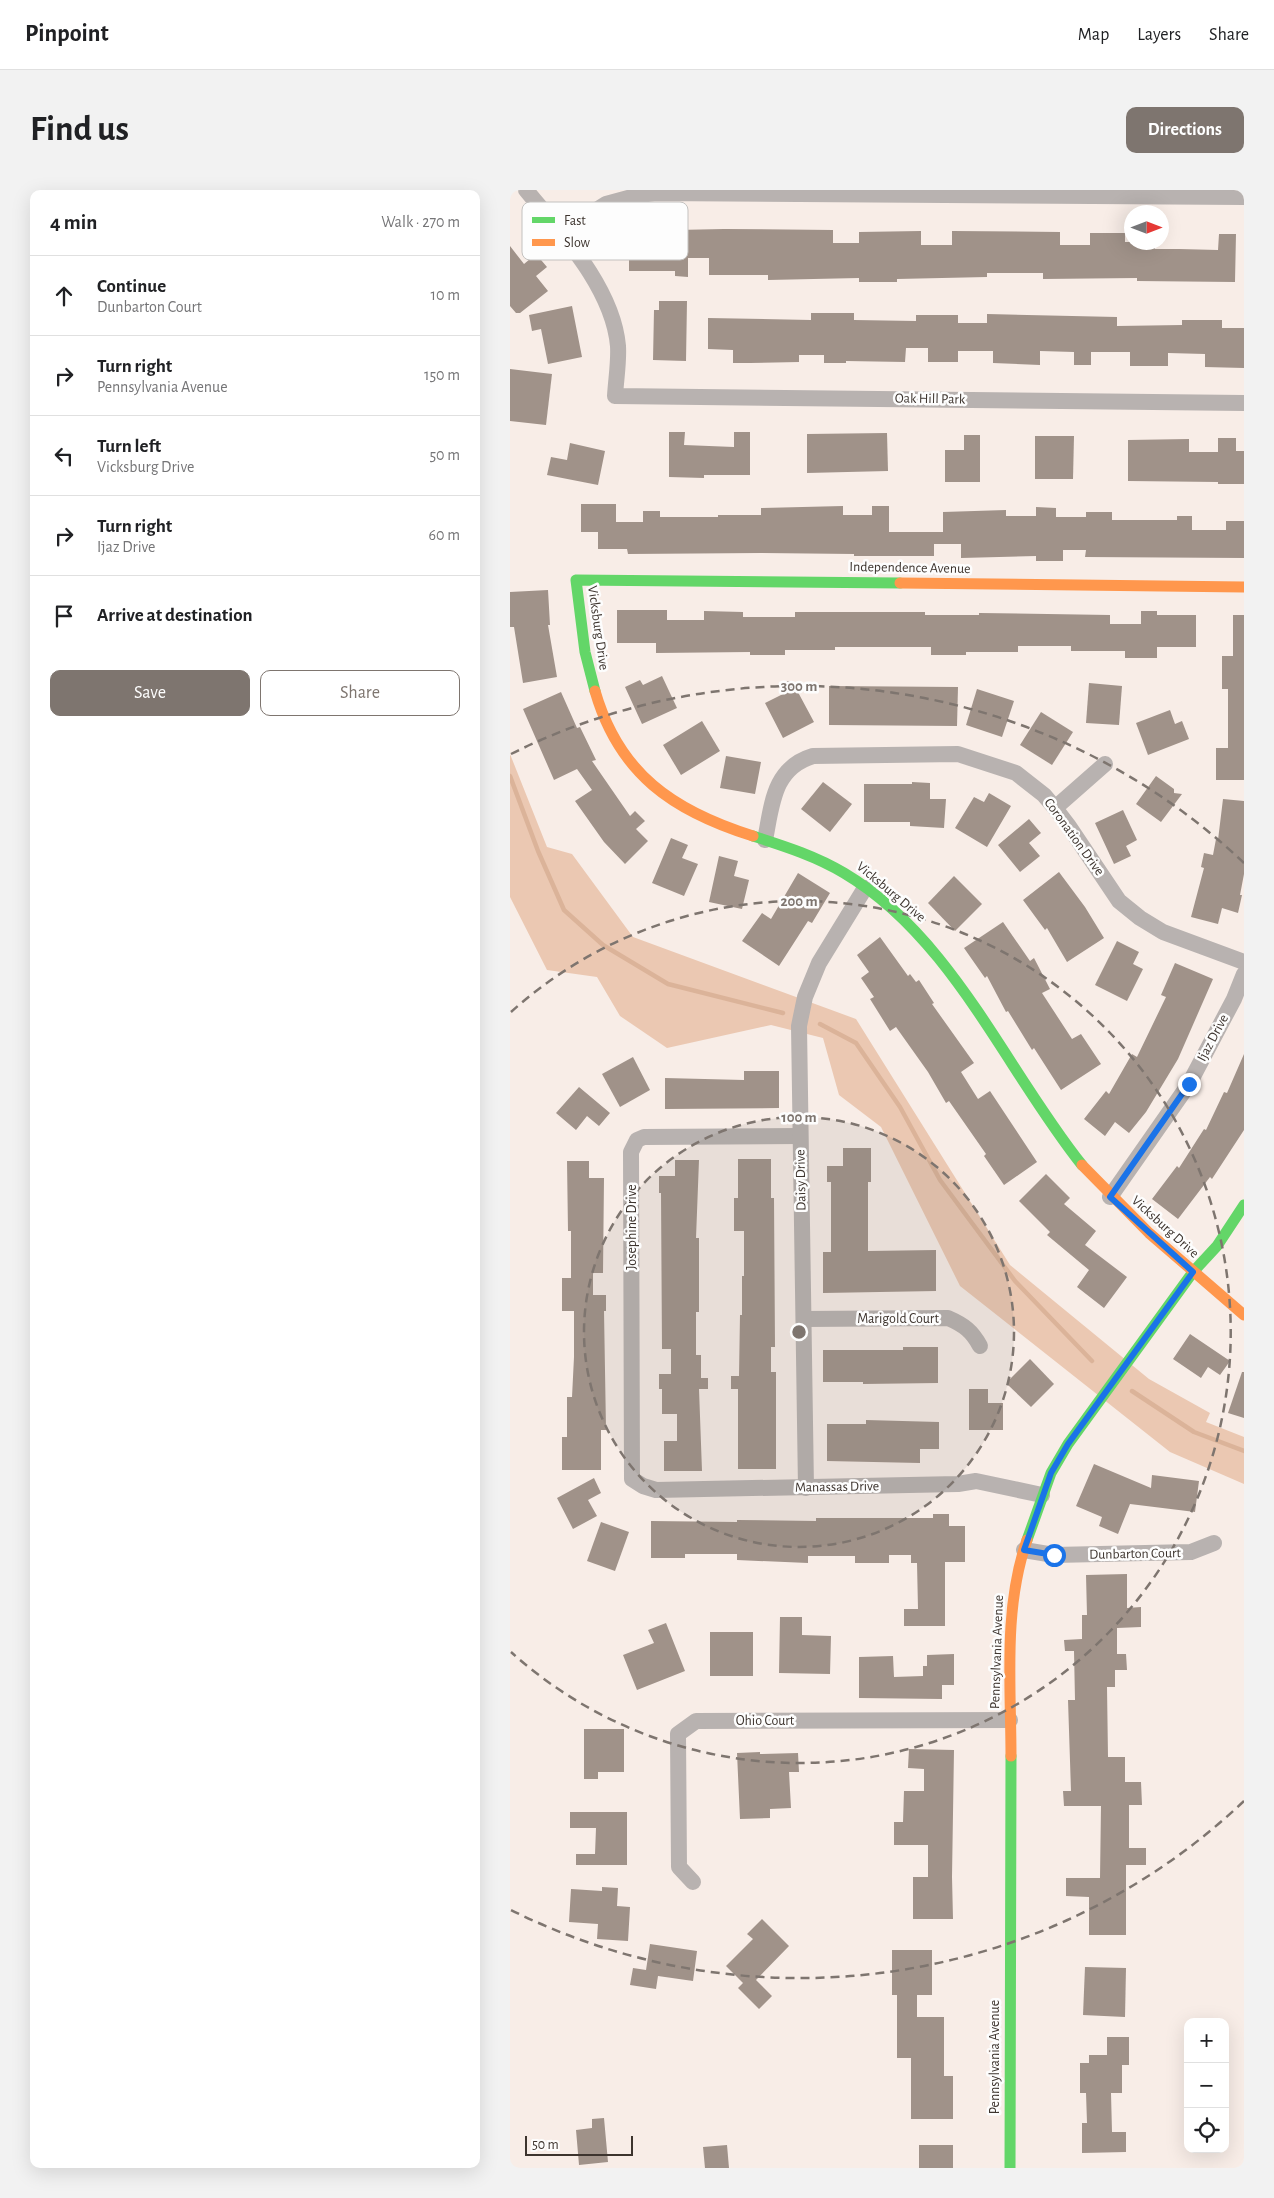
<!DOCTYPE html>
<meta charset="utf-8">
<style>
body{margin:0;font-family:"Alegreya Sans",sans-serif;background:#f2f2f2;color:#202124}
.controls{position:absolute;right:15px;bottom:15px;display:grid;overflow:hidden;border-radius:10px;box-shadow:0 5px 20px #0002}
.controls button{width:45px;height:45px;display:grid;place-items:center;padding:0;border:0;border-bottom:1px solid #e0e0e0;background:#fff;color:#202124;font:25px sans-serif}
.compass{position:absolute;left:614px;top:15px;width:45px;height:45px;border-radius:50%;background:#fff;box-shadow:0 5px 20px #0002;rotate:90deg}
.scale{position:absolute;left:15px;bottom:12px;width:108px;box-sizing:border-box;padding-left:5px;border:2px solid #3d342e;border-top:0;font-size:14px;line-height:18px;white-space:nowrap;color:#3d342e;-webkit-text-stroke:4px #fdfdfd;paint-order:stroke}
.stop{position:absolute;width:15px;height:15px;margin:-11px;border:4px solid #1a73e8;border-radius:50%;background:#fff}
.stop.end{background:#1a73e8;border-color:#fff;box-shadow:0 1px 5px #0008}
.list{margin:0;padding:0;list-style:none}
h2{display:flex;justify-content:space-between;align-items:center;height:65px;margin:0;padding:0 20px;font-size:21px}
h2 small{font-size:16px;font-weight:400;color:#757577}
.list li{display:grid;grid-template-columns:32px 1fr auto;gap:15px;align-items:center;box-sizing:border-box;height:80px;padding:0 20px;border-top:1px solid #e0e0e0}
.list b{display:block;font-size:19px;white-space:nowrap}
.list p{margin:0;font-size:16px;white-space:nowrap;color:#757577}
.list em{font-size:16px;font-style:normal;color:#757577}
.actions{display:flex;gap:10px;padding:15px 20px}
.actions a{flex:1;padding:11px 0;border:1px solid #7e756f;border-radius:10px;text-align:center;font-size:18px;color:#7e756f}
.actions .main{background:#7e756f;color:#fff}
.icon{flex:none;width:28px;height:28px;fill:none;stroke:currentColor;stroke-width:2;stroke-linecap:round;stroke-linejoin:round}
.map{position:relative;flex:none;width:734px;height:1978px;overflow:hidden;border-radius:10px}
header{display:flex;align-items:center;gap:30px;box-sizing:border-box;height:70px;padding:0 25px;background:#fff;border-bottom:1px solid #e0e0e0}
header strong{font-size:24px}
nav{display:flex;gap:28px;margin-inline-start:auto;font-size:18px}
.intro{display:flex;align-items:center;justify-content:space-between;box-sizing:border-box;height:120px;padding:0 30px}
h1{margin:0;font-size:35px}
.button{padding:12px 22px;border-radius:10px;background:#7e756f;color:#fff;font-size:18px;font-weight:700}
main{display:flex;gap:30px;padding:0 30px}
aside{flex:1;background:#fff;border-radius:10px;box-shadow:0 5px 20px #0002}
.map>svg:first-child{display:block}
.forest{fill:#ebc8b2}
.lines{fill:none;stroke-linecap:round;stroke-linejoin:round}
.stream{stroke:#dbb399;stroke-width:4.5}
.building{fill:#a09289}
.street{stroke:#b8b2b0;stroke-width:16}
.fast{stroke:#63d668;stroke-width:11}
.slow{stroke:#ff974d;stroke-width:11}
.route{stroke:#1a73e8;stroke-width:6}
.ring{fill:none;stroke:#7e756f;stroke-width:2.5;stroke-dasharray:9 6}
.labels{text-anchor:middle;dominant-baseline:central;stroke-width:5;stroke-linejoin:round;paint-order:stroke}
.street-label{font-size:14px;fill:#3d342e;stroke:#fdfdfd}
.key{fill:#fdfdfd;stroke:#c3c1bf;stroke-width:1}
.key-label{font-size:14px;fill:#3d342e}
.centre{fill:#7e756f;stroke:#fdfdfd;stroke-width:2.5}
.ring-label{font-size:15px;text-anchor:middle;font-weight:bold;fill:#7e756f;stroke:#fdfdfd;stroke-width:5;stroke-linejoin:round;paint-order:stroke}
</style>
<header>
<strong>Pinpoint</strong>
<nav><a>Map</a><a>Layers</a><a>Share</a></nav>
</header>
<div class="intro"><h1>Find us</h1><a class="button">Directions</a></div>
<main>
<aside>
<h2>4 min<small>Walk · 270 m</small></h2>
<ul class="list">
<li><svg class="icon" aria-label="ahead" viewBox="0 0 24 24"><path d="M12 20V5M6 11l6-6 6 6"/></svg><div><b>Continue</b><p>Dunbarton Court</p></div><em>10 m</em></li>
<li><svg class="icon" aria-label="right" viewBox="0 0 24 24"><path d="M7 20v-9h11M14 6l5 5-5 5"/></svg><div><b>Turn right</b><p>Pennsylvania Avenue</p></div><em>150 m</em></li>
<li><svg class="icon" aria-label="left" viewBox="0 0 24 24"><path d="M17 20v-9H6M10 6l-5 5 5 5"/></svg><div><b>Turn left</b><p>Vicksburg Drive</p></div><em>50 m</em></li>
<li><svg class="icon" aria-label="right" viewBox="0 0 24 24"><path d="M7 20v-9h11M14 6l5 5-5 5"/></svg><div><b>Turn right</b><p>Ijaz Drive</p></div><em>60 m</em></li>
<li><svg class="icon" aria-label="arrive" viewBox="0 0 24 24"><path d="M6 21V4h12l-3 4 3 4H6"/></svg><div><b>Arrive at destination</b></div></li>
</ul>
<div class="actions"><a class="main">Save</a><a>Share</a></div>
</aside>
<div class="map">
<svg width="734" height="1978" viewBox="0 0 734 1978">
<rect width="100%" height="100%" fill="#f8ede7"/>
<polygon class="forest" points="0,564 37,657 62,664 123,747 346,829 500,1075 639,1189 700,1223 696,1232 734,1247 734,1294 660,1262 450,1096 371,937 329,905 313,848 261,835 157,858 110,826 87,787 37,780 0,707"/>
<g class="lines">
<g class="stream">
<polyline points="0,586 28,661 54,720 93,755 158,794 273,823"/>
<polyline points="310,834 346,853 390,917 430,990 505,1091 582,1171"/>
<polyline points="622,1201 684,1242 734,1261"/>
</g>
</g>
<g class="building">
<polygon points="214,39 323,40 323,53 349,53 349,42 411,41 411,55 442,55 442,41 550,42 550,55 580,55 580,43 615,43 615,52 645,52 645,59 669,59 708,60 709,44 726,44 725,92 627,91 627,88 533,89 533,83 477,83 477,87 387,89 387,92 349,92 349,88 258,90 258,85 199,85 199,68 178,68 178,87 165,86 165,81 119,81 119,41"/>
<polygon points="0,56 14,74 26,64 37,77 26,86 38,101 10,123 6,123 0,116"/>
<polygon points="149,111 177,111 176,171 143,170 144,120 149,120"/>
<polygon points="62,116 72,167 38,174 31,139 22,141 19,125"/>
<polygon points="301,123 344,123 344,130 406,131 406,125 448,125 448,133 477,133 477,124 607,127 607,136 672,135 672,130 712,130 712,138 734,138 734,178 695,177 695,164 658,163 658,176 620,176 620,162 581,162 581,175 564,175 564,162 530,161 530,175 483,173 483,161 448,161 448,172 418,172 418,158 396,158 395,172 336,171 336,173 314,173 314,165 289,165 289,172 240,173 223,173 223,160 198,159 198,128 301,130"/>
<polygon points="0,179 42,184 36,235 0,231"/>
<polygon points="159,242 175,242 174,255 224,257 224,242 240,242 240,285 194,285 194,288 159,287"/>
<polygon points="377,243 378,281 297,283 297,244"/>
<polygon points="454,245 470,245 470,292 435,292 435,260 454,260"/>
<polygon points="525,246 564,246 563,289 525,289"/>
<polygon points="708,248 726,248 726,261 734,261 734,294 708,294 708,292 618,291 618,250 679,249 679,262 708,262"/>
<polygon points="60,253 95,261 88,295 37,285 41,267 57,270"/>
<polygon points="71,314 106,314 106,332 133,332 133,321 150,321 150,327 208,327 208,325 251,325 251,318 333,316 333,325 362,325 362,316 379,316 379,342 433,342 433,322 496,320 496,326 526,326 526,317 546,318 546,327 576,327 576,322 602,322 602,330 667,330 667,326 682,326 682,340 716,340 716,331 734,331 734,368 575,367 576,360 553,360 553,371 526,371 526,366 451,368 451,354 424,354 424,366 344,366 344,364 251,363 118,364 117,359 88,359 88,342 71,342"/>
<polygon points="38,400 40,435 38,435 47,487 13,493 4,437 0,437 0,402"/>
<polygon points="107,420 157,420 157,430 194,430 194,421 233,422 233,427 285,427 285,422 415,422 415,425 469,425 469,423 600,425 600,434 631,434 631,421 647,421 647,425 686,425 686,457 647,457 647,468 615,468 615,461 561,461 561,456 508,456 508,462 456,462 456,465 421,465 421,457 325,457 325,460 275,460 275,465 240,465 240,462 146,463 146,453 107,453"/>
<polygon points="723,425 734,425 734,590 706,590 706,558 718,558 718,499 712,499 712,466 723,466"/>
<polygon points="152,486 167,518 132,534 115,497 130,490 133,495"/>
<polygon points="278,491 282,491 304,532 273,548 255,513 275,503 271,494"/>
<polygon points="579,493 612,496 609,535 576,533"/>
<polygon points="319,496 448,497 447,536 319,535"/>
<polygon points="467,499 504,511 492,547 456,535"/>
<polygon points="51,502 67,538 70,537 86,570 82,571 120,626 125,621 135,631 126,639 138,651 115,674 94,652 65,611 82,600 67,579 44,590 13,519"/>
<polygon points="660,520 665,534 672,531 679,549 638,565 626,533"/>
<polygon points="531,522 563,542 542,575 510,555"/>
<polygon points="192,531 210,561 171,585 153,555"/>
<polygon points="216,566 251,572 245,604 210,598"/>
<polygon points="646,586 664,599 664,603 672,604 651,632 626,614"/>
<polygon points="313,592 342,614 320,642 291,619"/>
<polygon points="402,592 420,593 420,609 436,609 434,638 400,636 400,632 354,632 354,594 402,594"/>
<polygon points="479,603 501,616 477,657 445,638 464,607 474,612"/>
<polygon points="713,609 734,611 734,684 730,705 732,705 728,723 712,718 708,734 681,727 694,678 691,677 694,663 703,665 706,649 708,650"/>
<polygon points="613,620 627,650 616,656 621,666 604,674 585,633"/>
<polygon points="519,629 531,643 519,653 530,666 510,682 488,655"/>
<polygon points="161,648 178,655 172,668 188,674 174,706 142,693"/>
<polygon points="209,666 228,671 224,686 239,690 232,719 199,712"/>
<polygon points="549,682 575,717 594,748 557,772 537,738 535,740 513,710"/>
<polygon points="288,683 320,703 302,733 298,731 269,776 232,751 252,723 261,729"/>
<polygon points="444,686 472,714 445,741 418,713"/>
<polygon points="493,732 520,771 524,768 540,799 532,803 562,849 571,844 591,874 551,900 524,858 522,860 498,821 496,822 477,786 475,788 454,758"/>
<polygon points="370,747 398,786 400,784 406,792 409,790 424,813 422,814 464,873 451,882 468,909 480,901 527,972 494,995 474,966 476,964 439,911 436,913 418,882 386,837 380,841 360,809 364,807 351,788 359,782 347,765"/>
<polygon points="607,751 629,762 623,774 633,779 617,811 585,795"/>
<polygon points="665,773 703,789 668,869 636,922 619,943 605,932 595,946 574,929 596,901 599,904 622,864 627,867 656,807 651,805"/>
<polygon points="734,864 734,940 702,989 700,987 668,1029 642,1009 667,976 669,978 694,939 696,940 714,902 717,903"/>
<polygon points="123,867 140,900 110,917 92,884"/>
<polygon points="234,881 269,881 269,918 155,919 155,888 234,890"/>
<polygon points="69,897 100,923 89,936 77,926 66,940 46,923"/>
<polygon points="333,958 361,958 361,992 358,992 358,1061 426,1060 426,1101 313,1103 313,1062 321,1062 321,992 317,992 317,976 333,976"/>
<polygon points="228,969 261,969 261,1008 264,1008 265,1157 261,1157 261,1182 266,1182 266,1279 228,1279 228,1199 221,1199 221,1186 229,1186 230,1125 232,1125 232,1086 234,1086 234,1041 224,1041 224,1008 228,1008"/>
<polygon points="165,970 189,970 186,1048 189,1048 189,1122 186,1122 186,1165 191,1165 191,1188 198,1188 198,1199 189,1199 192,1281 154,1281 154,1251 167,1251 167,1224 152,1224 152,1199 149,1199 149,1184 161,1184 161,1159 152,1159 151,1003 149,1003 149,986 165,986"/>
<polygon points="57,971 79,971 79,988 94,988 93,1083 83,1083 83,1105 96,1105 96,1121 94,1121 96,1240 91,1240 91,1280 52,1280 52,1247 57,1247 57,1207 62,1207 64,1167 64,1121 52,1121 52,1088 61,1088 61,1041 58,1041"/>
<polygon points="536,984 560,1008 554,1014 586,1041 575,1055 617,1087 594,1118 567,1097 579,1080 537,1045 540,1042 509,1011"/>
<polygon points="680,1144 720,1171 710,1185 698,1177 691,1188 663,1169"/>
<polygon points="393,1157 428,1157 428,1193 353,1194 353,1192 313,1192 313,1160 393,1160"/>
<polygon points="520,1169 544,1194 521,1217 498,1195 498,1191"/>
<polygon points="732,1182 734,1182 734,1228 718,1223"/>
<polygon points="459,1199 478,1199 478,1213 493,1213 493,1240 459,1240"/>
<polygon points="356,1230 429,1232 429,1259 410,1259 410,1273 317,1271 317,1234 356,1234"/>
<polygon points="584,1274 641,1298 642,1285 689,1291 685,1322 620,1314 608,1344 589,1336 592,1327 566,1316"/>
<polygon points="84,1288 91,1303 78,1310 87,1326 63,1339 47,1308"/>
<polygon points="423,1324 439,1324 439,1336 455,1336 455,1372 435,1372 435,1436 394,1436 394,1419 408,1419 407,1373 401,1373 401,1365 379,1365 379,1373 345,1373 345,1366 298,1366 298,1373 227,1370 227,1364 175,1364 175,1368 141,1368 141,1331 227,1332 227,1330 306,1331 306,1328 423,1328"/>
<polygon points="91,1332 119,1342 105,1381 77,1371"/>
<polygon points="617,1384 617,1418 631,1417 631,1437 607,1438 607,1464 616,1464 617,1480 605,1480 605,1497 597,1497 598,1567 615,1567 615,1592 631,1592 632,1615 619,1615 619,1658 636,1658 636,1675 616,1675 616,1745 579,1745 579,1707 556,1706 556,1688 590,1688 591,1616 554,1616 553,1601 561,1601 558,1510 565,1510 564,1461 555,1461 554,1450 572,1449 572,1425 577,1425 576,1385"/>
<polygon points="270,1427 292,1427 292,1445 321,1446 320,1484 269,1483"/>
<polygon points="156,1433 175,1481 127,1500 113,1465 144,1453 138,1440"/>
<rect x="200" y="1442" width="43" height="44"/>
<polygon points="444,1464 444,1495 432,1495 432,1509 349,1508 349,1467 383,1466 384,1487 413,1486 413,1476 417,1476 417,1465"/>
<polygon points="74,1539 114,1539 114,1582 88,1582 88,1589 74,1589"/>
<polygon points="399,1559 444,1560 442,1687 443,1729 403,1729 403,1687 418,1687 418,1655 384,1655 384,1632 393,1632 394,1601 414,1601 414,1579 398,1578"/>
<polygon points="250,1562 250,1564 288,1563 289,1582 279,1582 281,1618 260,1619 260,1628 230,1629 227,1563"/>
<polygon points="60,1622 117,1622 117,1675 66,1675 66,1664 85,1664 86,1638 60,1638"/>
<polygon points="92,1697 108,1698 107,1716 120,1717 118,1751 87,1749 88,1734 59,1732 61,1699 92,1701"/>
<polygon points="252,1729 279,1756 246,1790 262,1806 249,1819 228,1798 233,1793 216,1776 243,1749 237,1744"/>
<polygon points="140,1754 187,1761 183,1791 148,1786 146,1799 120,1795 123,1778 136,1780"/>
<polygon points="382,1760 422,1760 422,1805 407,1805 407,1827 434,1827 434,1886 443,1886 443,1929 401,1929 401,1868 387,1868 387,1805 382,1805"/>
<polygon points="575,1777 616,1778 615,1827 573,1825"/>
<polygon points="597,1847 619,1847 619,1875 612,1875 612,1903 601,1903 602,1942 616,1942 616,1962 572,1963 572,1933 577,1933 576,1903 570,1903 570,1873 579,1873 579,1865 597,1865"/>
<polygon points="94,1928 98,1972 69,1975 66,1940 82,1938 82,1929"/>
<polygon points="217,1955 219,1978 195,1978 193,1957"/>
<rect x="409" y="1955" width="34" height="23"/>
</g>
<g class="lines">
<g class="street">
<path d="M16 0C51 43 103 98 108 156 109 172 106 189 105 206L734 213"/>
<polyline points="50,43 96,14 129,5 146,3 734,7"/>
<polyline points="545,618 595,574"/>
<path d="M255 650C262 615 263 578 303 566L448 564 506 583 534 605 545 618 558 635 609 711 630 728 653 742 734 772"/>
<polyline points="290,946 134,947 127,950 121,962 122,1289 133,1296 146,1300 448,1294 466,1291 532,1305"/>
<polyline points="600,1007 679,894 724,809 734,784"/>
<path d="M294 1129 438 1128C454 1135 462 1141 470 1156"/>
<polyline points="296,1298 289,836 295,807 309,773 355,698"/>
<polyline points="514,1360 544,1365 681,1362 704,1353"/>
<polyline points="183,1692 169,1677 168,1544 186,1531 500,1530"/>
</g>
<g class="fast">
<polyline points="85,501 75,462 66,390 390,393"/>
<path d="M243 646C274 656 306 666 334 683 442 747 496 880 572 975"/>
<polyline points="517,1350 541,1283 558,1254 683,1082 707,1056 734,1015"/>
<polyline points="500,1978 501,1566"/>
</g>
<g class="slow">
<polyline points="390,393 734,397"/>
<path d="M85 501C109 584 163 621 243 646"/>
<polyline points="572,975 639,1043 734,1125"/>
<path d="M501 1566C501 1495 493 1419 517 1350"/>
</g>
</g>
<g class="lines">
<polyline class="route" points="544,1365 514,1360 541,1283 558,1254 683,1082 600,1007 679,894"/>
</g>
<circle cx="289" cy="1142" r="215" fill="#7e756f" fill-opacity=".12"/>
<g class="ring">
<circle cx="289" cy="1142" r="215"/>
<path d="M1 822A431 431 0 1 1 1 1462"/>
<path d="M734 1611A646 646 0 0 1 1 1720M1 564A646 646 0 0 1 734 673"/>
</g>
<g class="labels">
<g class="street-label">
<text transform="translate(420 209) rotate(1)">Oak Hill Park</text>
<text transform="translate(400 378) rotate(1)">Independence Avenue</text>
<text transform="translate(88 438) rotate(82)">Vicksburg Drive</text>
<text transform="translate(564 647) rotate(54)">Coronation Drive</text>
<text transform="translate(381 702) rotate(40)">Vicksburg Drive</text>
<text transform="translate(703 848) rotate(-62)">Ijaz Drive</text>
<text transform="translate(291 990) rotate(-91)">Daisy Drive</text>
<text transform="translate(122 1037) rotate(-90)">Josephine Drive</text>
<text transform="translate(655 1037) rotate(42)">Vicksburg Drive</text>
<text x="388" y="1129">Marigold Court</text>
<text transform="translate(327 1297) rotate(-1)">Manassas Drive</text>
<text transform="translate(625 1364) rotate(-1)">Dunbarton Court</text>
<text transform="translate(487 1462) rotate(-88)">Pennsylvania Avenue</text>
<text x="255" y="1531">Ohio Court</text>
<text transform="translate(485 1867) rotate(-90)">Pennsylvania Avenue</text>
</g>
</g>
<rect x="12" y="12" width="166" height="58" rx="8" class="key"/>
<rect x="22" y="27" width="23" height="6" fill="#63d668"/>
<rect x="22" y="49" width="23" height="7" fill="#ff974d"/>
<g class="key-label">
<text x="54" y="35">Fast</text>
<text x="54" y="57">Slow</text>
</g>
<circle cx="289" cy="1142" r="8" class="centre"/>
<g class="ring-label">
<text x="289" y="501">300 m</text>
<text x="289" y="716">200 m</text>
<text x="289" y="932">100 m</text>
</g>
</svg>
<div class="controls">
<button>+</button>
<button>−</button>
<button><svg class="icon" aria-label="locate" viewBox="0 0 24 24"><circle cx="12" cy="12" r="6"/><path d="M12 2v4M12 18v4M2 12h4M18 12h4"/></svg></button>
</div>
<svg class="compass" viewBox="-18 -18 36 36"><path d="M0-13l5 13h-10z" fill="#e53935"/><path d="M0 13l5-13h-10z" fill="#757577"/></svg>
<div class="scale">50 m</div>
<div class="stop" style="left:544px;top:1365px"></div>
<div class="stop end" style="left:679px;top:894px"></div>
</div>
</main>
